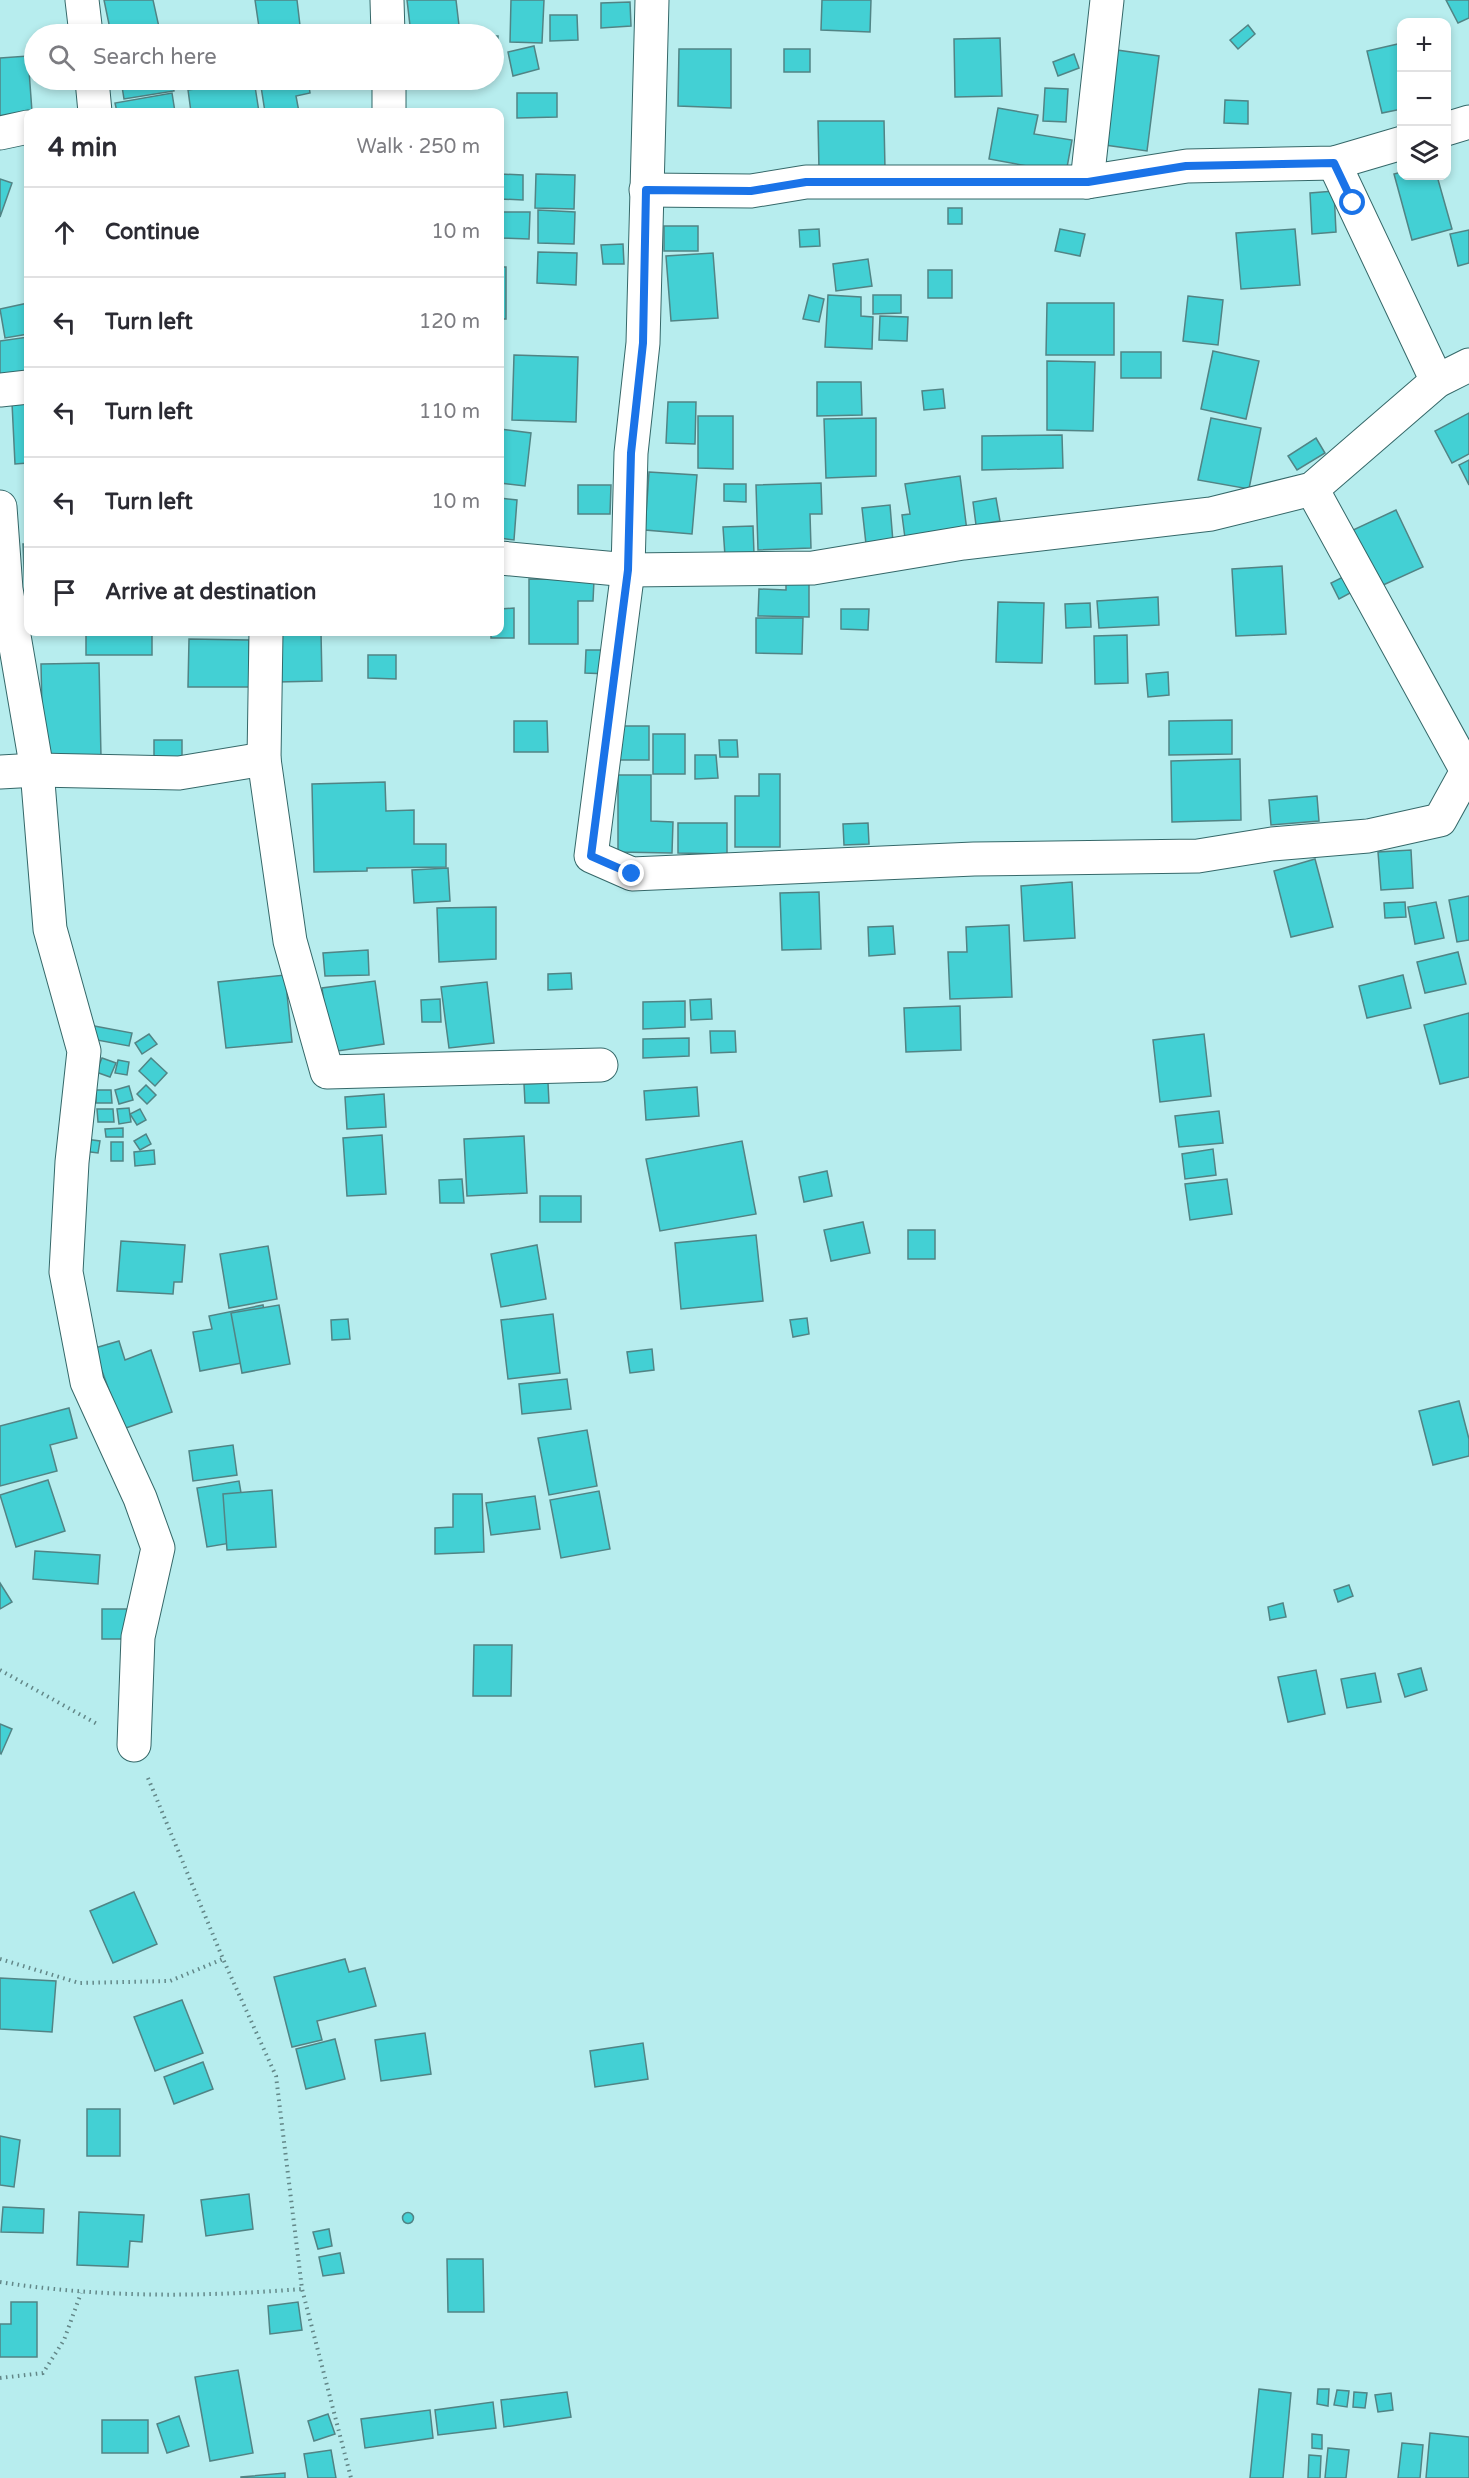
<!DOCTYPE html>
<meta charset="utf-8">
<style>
body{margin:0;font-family:"Varela Round",sans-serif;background:#f2f2f3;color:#2b2b33}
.controls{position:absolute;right:18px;top:18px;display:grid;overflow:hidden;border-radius:12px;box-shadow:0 3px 9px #0003}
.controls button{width:54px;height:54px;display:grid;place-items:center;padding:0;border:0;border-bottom:2px solid #e1e1e2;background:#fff;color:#2b2b33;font:30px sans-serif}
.stop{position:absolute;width:18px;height:18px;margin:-14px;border:4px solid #1a73e8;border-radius:50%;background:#fff}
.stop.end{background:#1a73e8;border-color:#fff;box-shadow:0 2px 6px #0008}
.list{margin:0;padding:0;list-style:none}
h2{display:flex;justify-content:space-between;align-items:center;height:78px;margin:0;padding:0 24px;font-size:26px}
h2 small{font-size:20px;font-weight:400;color:#7c7c81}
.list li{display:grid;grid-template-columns:39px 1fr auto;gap:18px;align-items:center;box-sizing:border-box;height:90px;padding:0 24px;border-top:2px solid #e1e1e2}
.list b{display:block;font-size:22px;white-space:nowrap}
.list em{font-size:20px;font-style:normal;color:#7c7c81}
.icon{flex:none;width:33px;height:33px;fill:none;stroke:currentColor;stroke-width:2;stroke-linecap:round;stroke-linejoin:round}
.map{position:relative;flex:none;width:1469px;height:2478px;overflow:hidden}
.search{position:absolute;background:#fff;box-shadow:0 3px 9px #0003;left:24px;top:24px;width:480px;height:66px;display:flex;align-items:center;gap:15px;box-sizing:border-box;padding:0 21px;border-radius:33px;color:#7c7c81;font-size:22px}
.panel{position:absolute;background:#fff;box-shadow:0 3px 9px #0003;left:24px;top:108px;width:480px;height:528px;border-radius:12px}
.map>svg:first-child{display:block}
.building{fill:#43d0d4;stroke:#518485;stroke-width:1.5}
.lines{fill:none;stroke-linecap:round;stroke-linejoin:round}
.minor-casing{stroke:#356869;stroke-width:35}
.path{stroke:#638788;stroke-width:4;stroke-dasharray:1.5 4.5;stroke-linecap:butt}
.minor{stroke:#fff;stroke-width:33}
.route{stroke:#1a73e8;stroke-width:8}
</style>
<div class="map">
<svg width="1469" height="2478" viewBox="0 0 1469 2478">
<rect width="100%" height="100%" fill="#b7edee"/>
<g class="building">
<polygon points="104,0 153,0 159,27 111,34"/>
<polygon points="255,0 297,0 301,34 260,34"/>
<polygon points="407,0 456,0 460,34 411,34"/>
<polygon points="511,0 544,0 542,43 510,42"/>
<polygon points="822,0 871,0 870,32 821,30"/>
<polygon points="1446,0 1469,0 1469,18 1458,23"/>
<polygon points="630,2 631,26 601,28 601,3"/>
<polygon points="550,15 577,15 578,40 550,41"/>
<polygon points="1248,25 1255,34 1238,49 1230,40"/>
<rect x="494" y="36" width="4" height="37"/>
<polygon points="1000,38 1002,96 955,97 954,39"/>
<polygon points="1402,43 1402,109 1382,113 1367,51"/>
<polygon points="534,46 539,69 513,76 508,52"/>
<polygon points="679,49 731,49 731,108 678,106"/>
<rect x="784" y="49" width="26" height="23"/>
<polygon points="1110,49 1159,56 1147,151 1098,144"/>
<polygon points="1074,54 1079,68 1058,76 1053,62"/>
<polygon points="28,56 32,112 0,118 0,58"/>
<polygon points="121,80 172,80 174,91 124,99"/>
<polygon points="180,80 232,80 182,89"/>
<polygon points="254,80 259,112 191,112 188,90"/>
<polygon points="260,80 308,80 310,93 296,96 299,112 265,112"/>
<polygon points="1045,88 1068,89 1066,122 1043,121"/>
<polygon points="172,93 175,112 117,112 115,103"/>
<polygon points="517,93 557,93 557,117 517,118"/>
<polygon points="1225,100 1248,101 1248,124 1224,123"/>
<polygon points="998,108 1038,115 1034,134 1072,140 1066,173 989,159"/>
<polygon points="818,121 884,121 885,169 819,170"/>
<polygon points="1402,172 1402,176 1437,176 1452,229 1412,240 1394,174"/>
<polygon points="500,174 523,175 523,200 500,199"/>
<polygon points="536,174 575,175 574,209 535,208"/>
<polygon points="0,179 12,183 0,217"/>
<polygon points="1334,191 1336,232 1312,234 1310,193"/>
<rect x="948" y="208" width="14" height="16"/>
<polygon points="538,210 575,212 574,244 538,243"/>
<polygon points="500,212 530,212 529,239 500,238"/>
<rect x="664" y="226" width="34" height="25"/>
<polygon points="819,229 820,246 800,247 799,230"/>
<polygon points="1060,229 1085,234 1080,256 1055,251"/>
<polygon points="1295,229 1300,285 1241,289 1236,233"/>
<polygon points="1469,230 1469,263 1458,266 1450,234"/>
<polygon points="623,244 624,264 603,264 601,245"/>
<polygon points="538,252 577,253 576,285 537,283"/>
<polygon points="713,253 718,318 671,321 666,256"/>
<polygon points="868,259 872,286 836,291 833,264"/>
<rect x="500" y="267" width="6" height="52"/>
<rect x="928" y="270" width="24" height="28"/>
<polygon points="809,295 824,299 819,322 803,319"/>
<polygon points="828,295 861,297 861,316 873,317 872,349 825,347"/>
<polygon points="873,295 901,295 901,313 873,314"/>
<polygon points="1188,296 1223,300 1218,345 1183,341"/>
<polygon points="28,303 28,334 5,338 0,309"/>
<polygon points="1047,303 1114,303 1114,355 1046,355"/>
<polygon points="880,316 908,317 907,341 879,340"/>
<polygon points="28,337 28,372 0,378 0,341"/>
<polygon points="1213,351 1259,361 1246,419 1201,409"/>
<rect x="1121" y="352" width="40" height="26"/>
<polygon points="514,355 578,357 576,422 512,420"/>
<polygon points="1047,361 1095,362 1093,431 1047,430"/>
<polygon points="817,382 861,382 862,415 817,416"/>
<polygon points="943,389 945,408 924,410 922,391"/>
<polygon points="28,402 28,463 15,464 12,403"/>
<polygon points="668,402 696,402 695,444 666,443"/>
<polygon points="1469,413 1469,454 1452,463 1435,431"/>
<polygon points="698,416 733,416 733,469 698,468"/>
<polygon points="876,418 876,476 826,478 824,419"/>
<polygon points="1211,418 1261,428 1249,489 1198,480"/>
<polygon points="500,429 531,433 525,486 500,483"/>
<polygon points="1062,435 1063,468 982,470 982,436"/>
<polygon points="1316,438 1325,453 1297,470 1288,456"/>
<polygon points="1469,460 1469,485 1459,465"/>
<polygon points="649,472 697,475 692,534 645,530"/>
<polygon points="960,476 967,531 905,538 902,515 910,514 905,484"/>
<polygon points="821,483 822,514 810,514 811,548 758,550 756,485"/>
<polygon points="724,484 746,484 746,502 724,501"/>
<polygon points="578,485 611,485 610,514 578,514"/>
<polygon points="500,498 517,500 514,540 500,538"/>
<polygon points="996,498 1000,521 976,525 973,502"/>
<polygon points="890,505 893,542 866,544 862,508"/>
<polygon points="1396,510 1423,567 1381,586 1353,530"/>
<polygon points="753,526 754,554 725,556 723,527"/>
<polygon points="23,544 28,544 28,593 25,593"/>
<polygon points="1282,566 1286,634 1236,636 1232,569"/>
<polygon points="1347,575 1354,591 1339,599 1331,583"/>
<polygon points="529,579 594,580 593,601 578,601 578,644 529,644"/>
<polygon points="786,579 809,579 809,617 758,616 759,589 786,590"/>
<polygon points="1158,597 1159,625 1099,628 1097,601"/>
<polygon points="998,602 1044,603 1042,663 996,662"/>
<polygon points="1090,603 1091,627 1066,628 1065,604"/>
<polygon points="514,608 514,638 491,638 491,632 500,632 500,609"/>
<polygon points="841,609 869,609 868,630 841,629"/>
<polygon points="756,618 803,618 802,654 756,653"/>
<rect x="86" y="632" width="66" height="23"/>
<polygon points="277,632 321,632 322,681 277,682"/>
<polygon points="406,632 452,632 453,635 406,635"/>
<polygon points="1127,635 1128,683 1095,684 1094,636"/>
<polygon points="189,639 249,640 249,687 188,687"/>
<polygon points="586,650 610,650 609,674 585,673"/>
<polygon points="368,655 396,655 396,679 368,678"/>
<polygon points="99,663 101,757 43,759 41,664"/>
<polygon points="1168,672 1169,695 1148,697 1146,674"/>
<polygon points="1232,720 1232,754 1169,755 1169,721"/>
<polygon points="514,721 547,721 548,752 514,752"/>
<rect x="615" y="726" width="34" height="34"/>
<rect x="653" y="734" width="32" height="40"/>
<rect x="154" y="740" width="28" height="21"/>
<polygon points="719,740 737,740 738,757 720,757"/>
<polygon points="695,755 716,755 718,778 695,779"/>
<polygon points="1240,759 1241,820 1172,822 1171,761"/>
<polygon points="759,774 780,774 780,847 735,847 735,796 759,796"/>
<polygon points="618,775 651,775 651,821 673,822 672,853 618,852"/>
<polygon points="385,782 386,811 414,810 414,844 446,844 446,867 367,868 367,871 314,872 312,784"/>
<polygon points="1317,796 1319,821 1271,825 1269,800"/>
<polygon points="678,823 727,823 727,854 678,853"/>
<polygon points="868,823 869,844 844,845 843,824"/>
<polygon points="1411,850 1413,888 1381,890 1378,852"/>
<polygon points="1315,859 1333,927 1291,937 1274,871"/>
<polygon points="448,868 450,901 414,903 412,870"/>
<polygon points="1072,882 1075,938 1024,941 1021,886"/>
<polygon points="819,892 821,949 782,950 780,893"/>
<polygon points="1469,896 1469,940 1457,942 1449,900"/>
<polygon points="1405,902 1406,917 1385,918 1384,903"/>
<polygon points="1436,902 1444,938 1415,944 1408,907"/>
<polygon points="496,907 496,959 439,962 437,908"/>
<polygon points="1009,925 1012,997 950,999 948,952 967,952 966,927"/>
<polygon points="893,926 895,954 869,956 868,927"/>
<polygon points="368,950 369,975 325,976 323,953"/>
<polygon points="1458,952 1466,984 1425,993 1417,962"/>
<polygon points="571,973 572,989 548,990 548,974"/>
<polygon points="285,975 292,1042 226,1048 218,982"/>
<polygon points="1403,975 1411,1008 1367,1018 1359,986"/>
<polygon points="375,981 384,1044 331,1052 322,988"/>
<polygon points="487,982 494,1043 449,1048 441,987"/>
<polygon points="440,999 441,1022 422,1022 421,1000"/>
<polygon points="711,999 712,1019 691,1020 690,1000"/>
<polygon points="685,1001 685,1027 643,1029 643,1002"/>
<polygon points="960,1006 961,1050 906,1052 904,1008"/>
<polygon points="1469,1013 1469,1077 1440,1084 1424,1025"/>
<polygon points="89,1025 132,1033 129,1046 86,1038"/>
<polygon points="710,1031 735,1031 736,1052 711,1053"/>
<polygon points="149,1034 157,1044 142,1054 135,1043"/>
<polygon points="1204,1034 1211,1096 1160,1102 1153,1040"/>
<polygon points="689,1038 689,1056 643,1058 643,1039"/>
<polygon points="102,1058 116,1063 110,1077 96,1072"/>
<polygon points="151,1058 167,1073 155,1086 139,1071"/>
<polygon points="118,1060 129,1062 127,1075 115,1073"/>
<polygon points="548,1083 549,1103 525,1103 524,1084"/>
<polygon points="146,1085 156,1095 147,1104 137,1094"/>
<polygon points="129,1086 133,1100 119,1104 115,1090"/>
<polygon points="697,1087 699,1116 646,1120 644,1091"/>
<polygon points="96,1090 111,1090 112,1103 96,1103"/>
<polygon points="384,1094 386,1127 347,1129 345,1097"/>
<polygon points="129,1108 131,1122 119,1124 117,1109"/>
<polygon points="97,1109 113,1109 114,1122 98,1122"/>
<polygon points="140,1109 146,1120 137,1125 130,1114"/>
<polygon points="1219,1111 1223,1143 1179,1147 1175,1116"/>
<polygon points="123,1128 123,1137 106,1137 105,1129"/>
<polygon points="146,1134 151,1144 140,1150 134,1141"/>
<polygon points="382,1135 386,1194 347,1196 343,1138"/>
<polygon points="524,1136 527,1193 467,1196 464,1139"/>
<polygon points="85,1139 100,1141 98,1153 83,1151"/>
<polygon points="742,1141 756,1214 660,1231 646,1159"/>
<rect x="111" y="1142" width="12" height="19"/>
<polygon points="1213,1149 1216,1175 1185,1179 1182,1154"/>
<polygon points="154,1150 155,1164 135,1166 134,1152"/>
<polygon points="827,1171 832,1196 804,1202 799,1177"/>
<polygon points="462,1179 464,1203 440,1203 439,1180"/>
<polygon points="1227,1179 1232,1214 1190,1220 1185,1184"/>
<rect x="540" y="1196" width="41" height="26"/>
<polygon points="863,1222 870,1253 831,1261 824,1230"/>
<rect x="908" y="1230" width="27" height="29"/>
<polygon points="756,1235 763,1301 681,1309 675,1243"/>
<polygon points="121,1241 185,1245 182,1282 174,1282 173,1294 117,1291"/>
<polygon points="537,1245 546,1299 501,1307 491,1254"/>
<polygon points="268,1246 277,1299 229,1308 220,1254"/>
<polygon points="263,1305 273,1357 200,1371 193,1332 212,1329 209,1316"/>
<polygon points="279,1305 290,1364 242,1373 231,1313"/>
<polygon points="553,1314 560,1373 508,1379 501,1320"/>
<polygon points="807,1318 809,1334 793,1337 790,1320"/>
<polygon points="348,1319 350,1339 332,1340 331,1320"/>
<polygon points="119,1341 125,1360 151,1350 172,1412 123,1429 102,1371 96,1373 88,1350"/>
<polygon points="652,1349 654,1370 630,1373 627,1352"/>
<polygon points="567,1379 571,1409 522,1414 519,1384"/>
<polygon points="1459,1401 1469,1439 1469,1456 1433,1465 1419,1411"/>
<polygon points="69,1408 77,1438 50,1445 57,1471 0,1486 0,1426"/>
<polygon points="587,1430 597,1486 549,1495 538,1438"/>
<polygon points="233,1445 237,1475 193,1481 189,1451"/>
<polygon points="48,1480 65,1531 16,1547 0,1495"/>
<polygon points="239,1481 249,1540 207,1547 197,1488"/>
<polygon points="272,1490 276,1547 227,1550 223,1494"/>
<polygon points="599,1491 610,1549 561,1558 550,1500"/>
<polygon points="453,1494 482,1494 484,1552 435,1554 435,1528 453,1527"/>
<polygon points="535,1496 540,1529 491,1535 486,1503"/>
<polygon points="35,1551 100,1555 98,1584 33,1579"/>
<polygon points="0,1583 12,1602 0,1609"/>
<polygon points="1349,1585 1353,1596 1338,1602 1334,1590"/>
<polygon points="1283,1603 1286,1617 1270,1620 1268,1607"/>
<rect x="102" y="1609" width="26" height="30"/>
<polygon points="474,1645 512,1645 511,1696 473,1696"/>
<polygon points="1421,1668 1427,1690 1405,1697 1398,1674"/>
<polygon points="1316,1670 1325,1714 1288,1722 1278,1677"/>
<polygon points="1375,1673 1381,1702 1347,1708 1341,1679"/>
<polygon points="0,1724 12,1729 1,1754 0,1753"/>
<polygon points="134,1892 157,1944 113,1963 90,1911"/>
<polygon points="345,1959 349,1972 365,1968 376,2006 317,2021 322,2040 292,2047 274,1977"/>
<polygon points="0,1978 56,1981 52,2032 0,2029"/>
<polygon points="182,2000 203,2053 155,2071 134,2017"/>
<polygon points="425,2033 431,2074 381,2081 375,2040"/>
<polygon points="335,2039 345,2079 306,2089 296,2049"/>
<polygon points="643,2043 648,2079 595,2087 590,2051"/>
<polygon points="203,2062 213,2089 174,2104 164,2077"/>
<rect x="87" y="2109" width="33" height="47"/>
<polygon points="0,2136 20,2140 14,2187 0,2185"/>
<polygon points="249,2194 253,2229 206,2236 201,2200"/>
<polygon points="3,2207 44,2209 43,2233 1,2232"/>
<polygon points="79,2212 144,2215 142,2242 130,2241 128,2267 77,2265"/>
<circle cx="408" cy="2218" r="5.5"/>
<polygon points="329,2229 332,2246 318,2249 313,2232"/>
<polygon points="340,2253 344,2273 323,2276 319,2257"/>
<polygon points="447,2259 483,2259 484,2312 448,2312"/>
<polygon points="11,2302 37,2302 37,2357 0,2357 0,2324 11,2324"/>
<polygon points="298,2302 302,2330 270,2334 268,2306"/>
<polygon points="238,2370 253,2453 210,2461 195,2377"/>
<polygon points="1259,2389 1291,2393 1283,2478 1250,2478"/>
<polygon points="1318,2389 1329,2389 1328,2406 1317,2404"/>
<polygon points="1337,2390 1349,2391 1347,2407 1334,2405"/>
<polygon points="567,2392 571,2417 504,2427 501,2400"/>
<polygon points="1354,2392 1367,2393 1365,2408 1353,2407"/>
<polygon points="1391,2393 1393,2410 1378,2412 1375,2395"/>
<polygon points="493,2402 496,2428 438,2435 435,2410"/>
<polygon points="430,2410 433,2438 365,2448 361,2419"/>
<polygon points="328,2414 335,2434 314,2441 308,2421"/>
<polygon points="179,2416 189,2446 167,2453 157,2424"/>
<rect x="102" y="2420" width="46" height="33"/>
<polygon points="1430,2433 1469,2437 1469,2478 1426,2478"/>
<polygon points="1312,2434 1322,2435 1322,2449 1312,2448"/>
<polygon points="1402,2443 1423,2445 1420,2478 1398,2478"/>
<polygon points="1328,2448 1349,2450 1346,2478 1325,2478"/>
<polygon points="331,2450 336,2478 308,2478 304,2454"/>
<polygon points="1309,2455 1321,2456 1320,2478 1308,2478"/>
<polygon points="285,2473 285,2478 241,2478 241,2477"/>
</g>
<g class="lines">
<defs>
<g id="minor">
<polyline points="82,0 86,34"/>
<polyline points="387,0 388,34"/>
<polyline points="652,0 643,343 631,453 628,570 591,856 632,874 974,859 1198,856 1272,844 1368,836 1440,820 1467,771 1312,489"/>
<polyline points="92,80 95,112"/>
<polyline points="389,80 389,112"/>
<polyline points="1446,129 1469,122"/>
<polyline points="0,133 28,127"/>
<polyline points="1334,163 1437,381"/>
<polyline points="1087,182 1107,0"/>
<polyline points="646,190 751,191 806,182 1087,182 1187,166 1334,163 1402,143"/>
<polyline points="0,390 28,387"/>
<polyline points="0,507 6,589 37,770 50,929 84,1051 72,1162 66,1272 87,1382 140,1498 158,1548 138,1637 134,1745"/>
<polyline points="500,558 628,570 813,568 963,543 1211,514 1312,489 1437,381 1469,365"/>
<polyline points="266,632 264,759 290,941 327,1072 601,1065"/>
<polyline points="0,772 37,770 179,773 264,759"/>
</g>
</defs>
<use href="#minor" class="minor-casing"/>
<g class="path">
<polyline points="0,1670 99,1725"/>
<polyline points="148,1778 223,1959 276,2076 302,2289 351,2478"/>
<polyline points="0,1959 79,1983 170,1981 223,1959"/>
<path d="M0 2282C101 2298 201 2297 302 2289"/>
<polyline points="0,2378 43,2373 64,2340 81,2293"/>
</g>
<use href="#minor" class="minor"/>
</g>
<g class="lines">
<polyline class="route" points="632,874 591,856 628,570 631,453 643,343 646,190 751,191 806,182 1088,182 1186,166 1334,163 1353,203"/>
</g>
</svg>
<div class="controls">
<button>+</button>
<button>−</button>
<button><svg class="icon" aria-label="layers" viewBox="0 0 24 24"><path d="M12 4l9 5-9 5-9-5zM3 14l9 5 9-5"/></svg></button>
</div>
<div class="stop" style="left:1353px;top:203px"></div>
<div class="stop end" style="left:632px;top:874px"></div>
<div class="search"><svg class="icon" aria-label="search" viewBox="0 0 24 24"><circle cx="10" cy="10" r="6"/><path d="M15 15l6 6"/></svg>Search here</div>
<section class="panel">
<h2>4 min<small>Walk · 250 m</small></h2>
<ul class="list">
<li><svg class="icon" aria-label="ahead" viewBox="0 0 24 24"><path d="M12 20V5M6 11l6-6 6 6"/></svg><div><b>Continue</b></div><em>10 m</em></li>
<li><svg class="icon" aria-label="left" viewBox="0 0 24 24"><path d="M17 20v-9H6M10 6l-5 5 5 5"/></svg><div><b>Turn left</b></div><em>120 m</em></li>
<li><svg class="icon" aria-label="left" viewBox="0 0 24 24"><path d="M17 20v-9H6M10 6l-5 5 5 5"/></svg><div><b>Turn left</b></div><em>110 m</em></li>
<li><svg class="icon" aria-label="left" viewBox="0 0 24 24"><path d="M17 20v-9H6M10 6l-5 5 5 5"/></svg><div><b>Turn left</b></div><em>10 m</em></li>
<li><svg class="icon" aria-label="arrive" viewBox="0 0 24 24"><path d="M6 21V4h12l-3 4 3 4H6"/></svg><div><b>Arrive at destination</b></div></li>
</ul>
</section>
</div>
